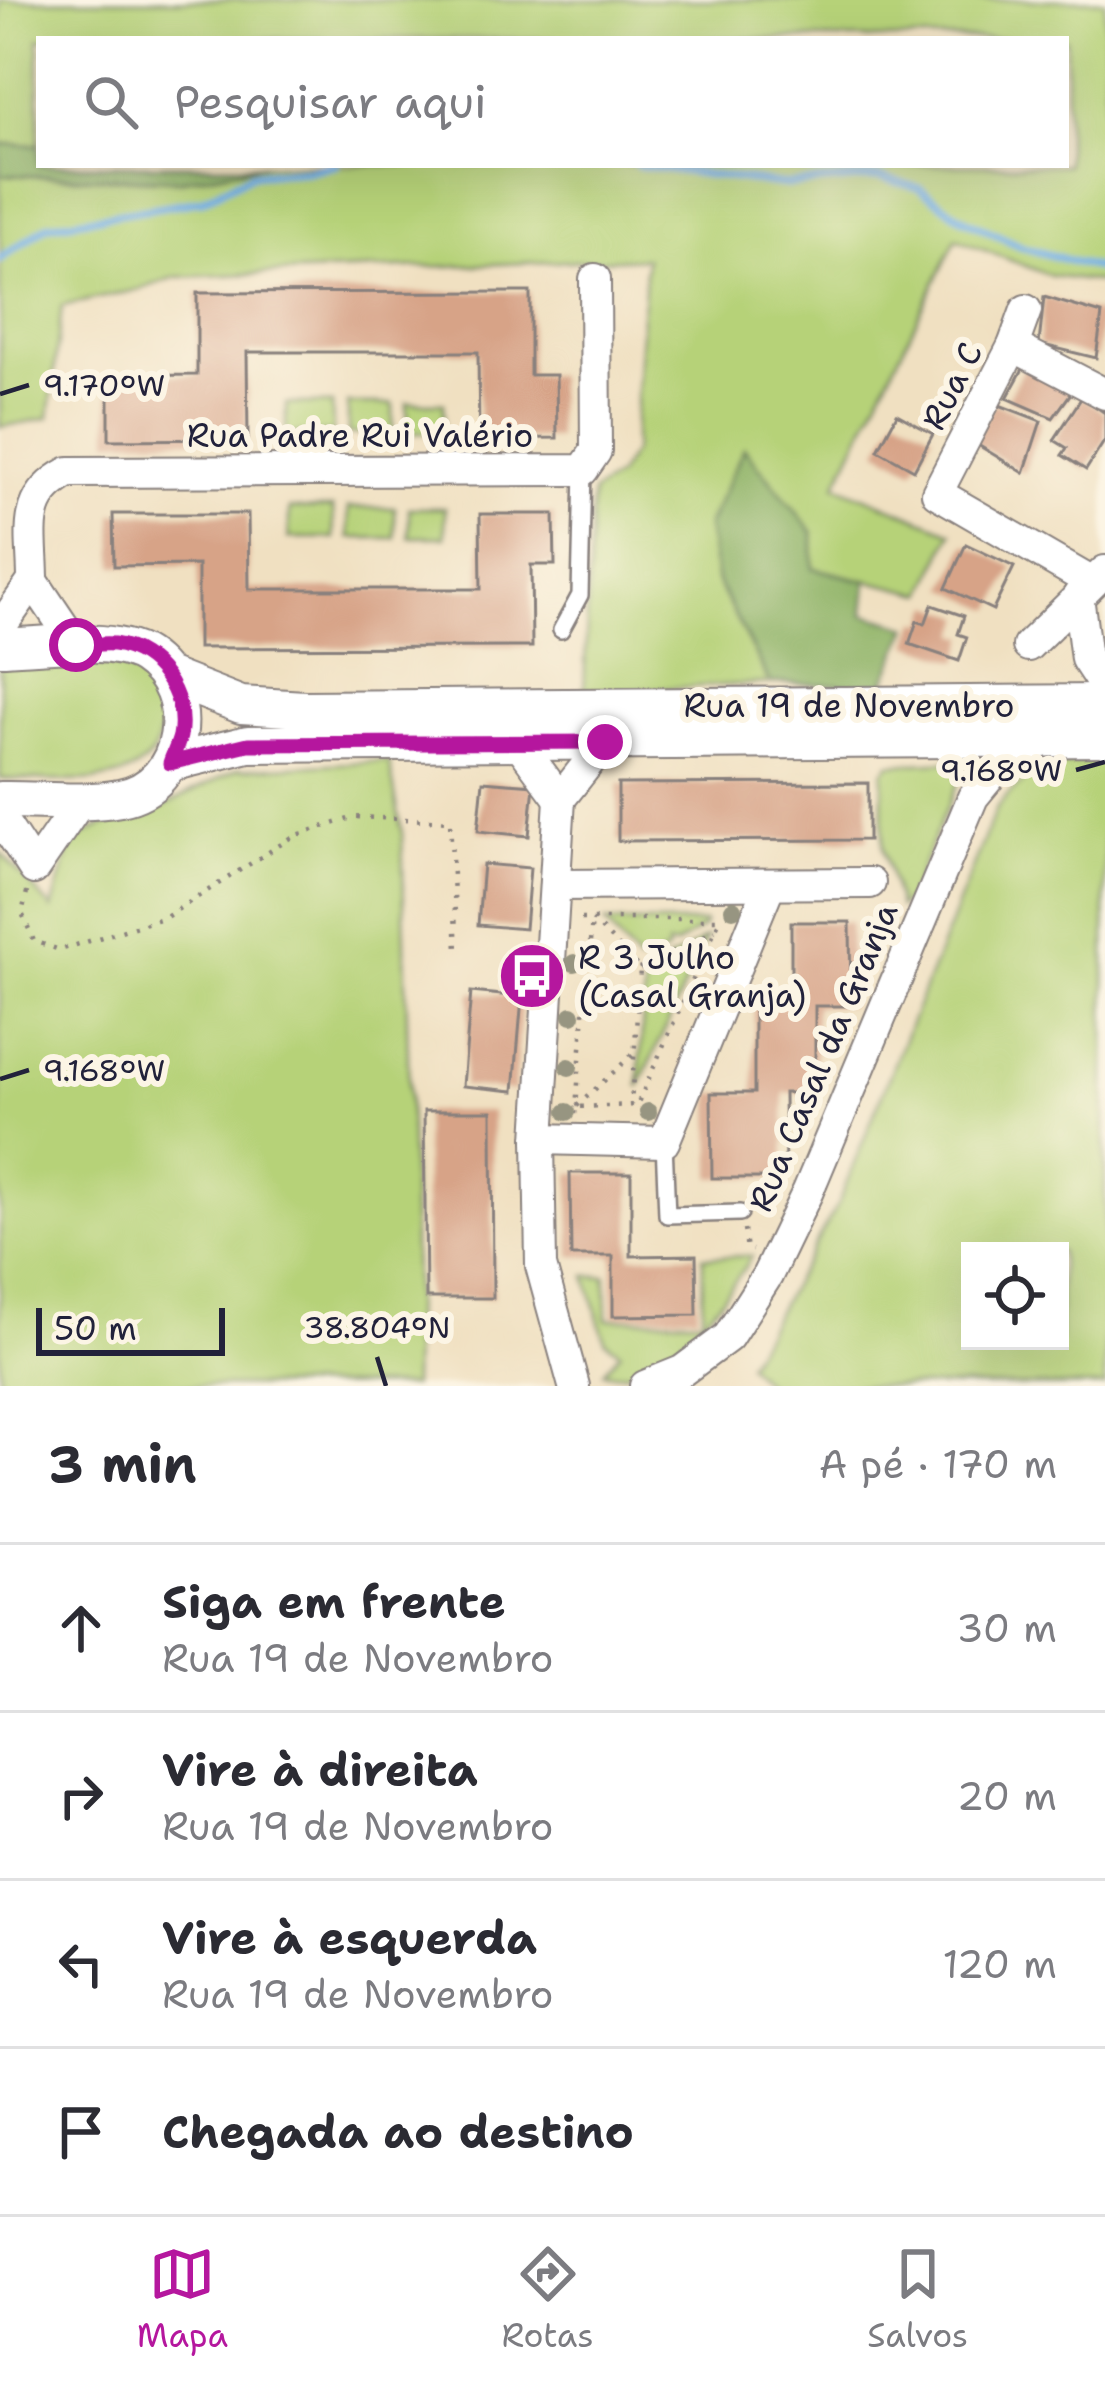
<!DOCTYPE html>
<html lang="pt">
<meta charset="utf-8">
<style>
body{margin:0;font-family:"Shantell Sans",sans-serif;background:#f2f2f3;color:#2b2b33}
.controls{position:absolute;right:36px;bottom:36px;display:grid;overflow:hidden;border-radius:0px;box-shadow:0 12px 48px #0002}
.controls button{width:108px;height:108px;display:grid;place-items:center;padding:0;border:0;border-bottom:3px solid #e1e1e2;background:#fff;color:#2b2b33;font:60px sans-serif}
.scale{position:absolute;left:36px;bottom:30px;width:189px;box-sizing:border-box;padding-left:12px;border:6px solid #22223b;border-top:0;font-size:33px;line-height:42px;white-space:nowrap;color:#22223b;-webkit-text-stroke:9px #fcf5e5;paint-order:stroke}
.stop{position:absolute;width:36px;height:36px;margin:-27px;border:9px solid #b5179e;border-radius:50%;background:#fff}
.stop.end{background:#b5179e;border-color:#fff;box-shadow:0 3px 12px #0008}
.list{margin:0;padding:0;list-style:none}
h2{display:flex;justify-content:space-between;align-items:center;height:156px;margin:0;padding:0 48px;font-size:51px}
h2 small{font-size:39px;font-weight:400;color:#7c7c81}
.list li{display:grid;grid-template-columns:78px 1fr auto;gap:36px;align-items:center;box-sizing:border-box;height:168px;padding:0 48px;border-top:3px solid #e1e1e2}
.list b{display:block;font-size:45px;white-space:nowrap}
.list p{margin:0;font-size:39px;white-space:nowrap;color:#7c7c81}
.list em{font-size:39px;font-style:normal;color:#7c7c81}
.icon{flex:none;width:66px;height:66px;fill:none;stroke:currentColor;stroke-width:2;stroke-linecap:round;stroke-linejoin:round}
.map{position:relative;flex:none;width:1105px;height:1386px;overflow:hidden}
.search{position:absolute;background:#fff;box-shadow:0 12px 48px #0002;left:36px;right:36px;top:36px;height:132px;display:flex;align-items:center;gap:30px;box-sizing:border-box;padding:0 42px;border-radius:0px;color:#7c7c81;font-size:45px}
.sheet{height:828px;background:#fff}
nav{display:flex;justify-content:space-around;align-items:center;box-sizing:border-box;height:168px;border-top:3px solid #e1e1e2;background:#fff;font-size:33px;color:#7c7c81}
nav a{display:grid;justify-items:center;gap:6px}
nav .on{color:#b5179e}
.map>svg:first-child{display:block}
.green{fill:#b6d278;stroke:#6c7a5a;stroke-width:3;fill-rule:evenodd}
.forest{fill:#90b468;stroke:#596b52;stroke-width:3}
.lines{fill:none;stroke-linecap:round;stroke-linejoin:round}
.stream{stroke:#72afe4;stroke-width:8}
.building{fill:#d7a387}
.service-casing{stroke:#89817e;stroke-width:20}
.minor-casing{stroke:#89817e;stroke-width:34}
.tertiary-casing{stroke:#89817e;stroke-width:40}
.path{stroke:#89817e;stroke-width:4.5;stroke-dasharray:3 9;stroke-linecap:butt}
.service{stroke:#fff;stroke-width:15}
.minor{stroke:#fff;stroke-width:30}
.tertiary{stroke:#fff;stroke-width:36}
.tree{fill:#979581}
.route{stroke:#b5179e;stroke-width:15}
.ticks{fill:none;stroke:#22223b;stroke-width:4.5}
.labels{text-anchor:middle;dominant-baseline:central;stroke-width:12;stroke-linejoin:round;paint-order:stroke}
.street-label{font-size:33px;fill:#22223b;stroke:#fcf5e5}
.poi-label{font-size:33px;fill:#22223b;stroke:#fcf5e5;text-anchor:start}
.ticks-label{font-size:30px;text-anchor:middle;fill:#22223b;stroke:#fcf5e5;stroke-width:12;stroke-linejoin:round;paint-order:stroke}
</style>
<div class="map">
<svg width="1105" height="1386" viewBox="0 0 1105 1386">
<rect width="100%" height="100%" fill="#fcf5e5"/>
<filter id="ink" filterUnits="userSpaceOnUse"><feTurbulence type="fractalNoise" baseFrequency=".00833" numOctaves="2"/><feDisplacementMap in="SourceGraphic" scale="24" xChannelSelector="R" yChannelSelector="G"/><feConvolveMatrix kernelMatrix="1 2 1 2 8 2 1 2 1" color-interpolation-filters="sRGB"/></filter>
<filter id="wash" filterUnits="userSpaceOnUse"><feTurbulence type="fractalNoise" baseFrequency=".004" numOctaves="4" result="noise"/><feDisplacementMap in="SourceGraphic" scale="48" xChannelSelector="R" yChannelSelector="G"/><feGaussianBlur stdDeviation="2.7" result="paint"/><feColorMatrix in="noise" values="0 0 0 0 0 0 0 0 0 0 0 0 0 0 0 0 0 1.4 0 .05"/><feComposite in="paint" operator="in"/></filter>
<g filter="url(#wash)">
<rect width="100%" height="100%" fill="#f0e0c1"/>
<g class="green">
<polygon points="0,0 1105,0 1105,283 1051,276 956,239 836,485 952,532 924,594 813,568 717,582 770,683 584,692 592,493 618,476 633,451 646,258 176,277 141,289 62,306 49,418 0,427 0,175 182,180 265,165 1066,165 1066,39 39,39 39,145 0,144"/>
<polygon points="407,403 444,403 444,433 408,433"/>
<polygon points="286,404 332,404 333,433 286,434"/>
<polygon points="348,404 393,404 393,433 348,434"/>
<polygon points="333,508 334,538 289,538 289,509"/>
<polygon points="348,508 395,508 395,538 349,538"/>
<rect x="409" y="508" width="36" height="29"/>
<path d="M115 664C135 669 158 682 160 704 173 802 65 778 0 779V665Z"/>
<polygon points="389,761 402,833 414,1282 412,1386 0,1386 0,852 52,909 69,850 85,834 104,825 154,811 238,769"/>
<polygon points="960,761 964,768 908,899 899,907 883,848 883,772 890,764"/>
<path d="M1105 761V1386H769L747 1364 838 1204 996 809C1027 769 1055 761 1105 761ZM970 1251H1060V1341H970Z"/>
<polygon points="605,923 704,923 703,927 675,946 668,945 667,951 646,963 638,962"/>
<polygon points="706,938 639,1087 645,974"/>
<path d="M752 1256C727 1295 659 1386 603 1372L620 1352 605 1340 586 1276H606L607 1319H702L703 1257Z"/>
</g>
<g class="forest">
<polygon points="0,144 39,145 39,165 265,165 182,180 0,175"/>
<polygon points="744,448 813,532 813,568 867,581 864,614 909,627 883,686 770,683 717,582 707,526"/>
</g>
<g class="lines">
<g class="stream">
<polyline points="637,165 783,185 879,177 919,188 964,219 1022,247 1105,271"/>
<polyline points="0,259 48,225 202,200 252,174 307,171 336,165"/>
</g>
</g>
<g id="blocks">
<g class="building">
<polygon points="530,292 530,375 556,375 557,438 479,439 478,352 247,352 248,439 109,440 109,376 197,375 197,293"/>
<polygon points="1044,297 1102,314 1096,358 1039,344"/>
<polygon points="1024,367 1074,389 1053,418 1007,398"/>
<polygon points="1082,397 1105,413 1105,440 1086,470 1062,455 1067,448 1054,440"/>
<polygon points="994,403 1041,421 1024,473 973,442"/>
<polygon points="897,414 933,434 914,470 878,450"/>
<polygon points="113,514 248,514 249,589 481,589 480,514 554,514 555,565 531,565 532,647 198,648 198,565 114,566"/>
<polygon points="966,544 1014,567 993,610 946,588"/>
<polygon points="932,605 964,616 958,634 967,637 959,661 909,644 917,621 925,624"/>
<polygon points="483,781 534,785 529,836 478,831"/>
<polygon points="868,783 868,840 618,841 618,784"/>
<polygon points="483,864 530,868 525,929 478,925"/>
<polygon points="791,922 850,922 851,1006 815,1006 815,1093 784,1093 785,1178 712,1178 711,1093 754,1093 754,1006 791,1006"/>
<polygon points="471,992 522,997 514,1091 463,1086"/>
<polygon points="424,1111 492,1111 493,1298 426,1298"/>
<polygon points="570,1173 631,1173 631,1256 696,1255 697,1315 613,1316 613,1256 571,1256"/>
</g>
</g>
</g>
<g filter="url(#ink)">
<use href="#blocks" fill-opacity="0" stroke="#89817e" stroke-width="3"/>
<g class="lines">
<defs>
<g id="service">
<polyline points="561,630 580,595 583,470"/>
<polyline points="664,1142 667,1215 740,1213"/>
</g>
<g id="minor">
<polyline points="1026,310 1013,346 937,493 1091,582"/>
<polyline points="1013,346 1105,394"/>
<path d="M33 581C33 532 20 498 69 472L583 470 596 451 595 279"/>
<polyline points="33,581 76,645"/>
<polyline points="1078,596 1086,659 1105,688"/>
<polyline points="0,628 33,581"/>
<polyline points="1028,646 1105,571"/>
<polyline points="518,742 560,799"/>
<polyline points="560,799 539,1139 541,1266 574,1386"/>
<polyline points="560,799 605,742"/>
<polyline points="0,817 34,869 82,799"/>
<polyline points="555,885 870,883"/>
<polyline points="539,1139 664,1142 770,884"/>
<polyline points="645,1386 682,1371 728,1337 767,1276 808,1191 973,797 997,768 1046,739"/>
</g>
<g id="tertiary">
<path d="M0 647C39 646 113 635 145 656 200 692 187 786 120 798 82 805 38 799 0 800"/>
<polyline points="167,676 241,705 304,709 1105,703"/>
<polyline points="170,763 248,744 1105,738"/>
</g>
</defs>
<use href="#service" class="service-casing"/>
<use href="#minor" class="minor-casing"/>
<use href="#tertiary" class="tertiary-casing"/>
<g class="path">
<polyline points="27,892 22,913 34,941 60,950 166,917 294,836 355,817 450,821 457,950"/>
<polyline points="581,919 592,919 640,969 631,1105"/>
<polyline points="640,969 715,930"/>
<polyline points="577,1106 634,1053"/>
<polyline points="575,1114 576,1107 637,1105 720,919 592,919 576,1107"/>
<polyline points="744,1230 747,1249 752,1250"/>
</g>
<use href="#service" class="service"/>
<use href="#minor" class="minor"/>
<use href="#tertiary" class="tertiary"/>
</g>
<g class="tree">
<circle cx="733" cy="909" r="9"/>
<circle cx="574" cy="963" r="9"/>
<circle cx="572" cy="1015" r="9"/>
<circle cx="569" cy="1067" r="9"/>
<circle cx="567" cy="1112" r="9"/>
<circle cx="648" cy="1112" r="9"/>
</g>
</g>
<g class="lines" filter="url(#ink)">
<path class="route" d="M76 645C88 645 102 643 114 644 156 650 188 694 180 736 178 745 173 754 170 763L248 744 605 742"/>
</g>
<path class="ticks" d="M0 394 29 385M1076 770 1105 762M0 1079 29 1070M377 1357 386 1386"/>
<defs>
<symbol id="bus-disc" viewBox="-11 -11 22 22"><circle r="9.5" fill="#b5179e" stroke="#fcf5e5"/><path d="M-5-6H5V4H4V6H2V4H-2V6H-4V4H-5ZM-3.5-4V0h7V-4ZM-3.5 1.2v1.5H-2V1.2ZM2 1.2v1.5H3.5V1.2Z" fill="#fff"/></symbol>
</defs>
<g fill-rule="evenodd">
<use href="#bus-disc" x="494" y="938" width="76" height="76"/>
</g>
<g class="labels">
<g class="street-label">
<text transform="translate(952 386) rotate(-63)">Rua C</text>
<text x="360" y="435">Rua Padre Rui Valério</text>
<text x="849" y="705">Rua 19 de Novembro</text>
<text transform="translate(823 1057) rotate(-67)">Rua Casal da Granja</text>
</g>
<g class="poi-label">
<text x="578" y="957">R 3 Julho<tspan x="578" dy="38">(Casal Granja)</tspan></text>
</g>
</g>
<g class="ticks-label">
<text x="104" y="396">9.170°W</text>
<text x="1001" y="781">9.168°W</text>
<text x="104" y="1081">9.168°W</text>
<text x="377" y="1338">38.804°N</text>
</g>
</svg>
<div class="controls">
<button><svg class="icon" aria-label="locate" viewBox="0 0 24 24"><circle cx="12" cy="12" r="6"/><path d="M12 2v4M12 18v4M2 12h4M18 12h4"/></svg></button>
</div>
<div class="scale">50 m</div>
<div class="stop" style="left:76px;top:645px"></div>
<div class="stop end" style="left:605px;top:742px"></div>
<div class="search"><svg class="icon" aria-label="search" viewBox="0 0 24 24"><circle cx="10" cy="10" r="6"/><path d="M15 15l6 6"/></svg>Pesquisar aqui</div>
</div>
<section class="sheet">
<h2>3 min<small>A pé · 170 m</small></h2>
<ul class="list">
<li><svg class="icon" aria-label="ahead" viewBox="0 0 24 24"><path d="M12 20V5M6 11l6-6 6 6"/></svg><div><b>Siga em frente</b><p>Rua 19 de Novembro</p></div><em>30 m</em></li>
<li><svg class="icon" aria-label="right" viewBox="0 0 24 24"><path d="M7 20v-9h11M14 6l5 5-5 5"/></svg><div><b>Vire à direita</b><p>Rua 19 de Novembro</p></div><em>20 m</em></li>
<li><svg class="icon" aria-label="left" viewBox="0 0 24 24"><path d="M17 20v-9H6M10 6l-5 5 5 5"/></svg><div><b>Vire à esquerda</b><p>Rua 19 de Novembro</p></div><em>120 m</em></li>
<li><svg class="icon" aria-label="arrive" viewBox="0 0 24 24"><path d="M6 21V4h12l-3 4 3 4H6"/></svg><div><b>Chegada ao destino</b></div></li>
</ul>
</section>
<nav>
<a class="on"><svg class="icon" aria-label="map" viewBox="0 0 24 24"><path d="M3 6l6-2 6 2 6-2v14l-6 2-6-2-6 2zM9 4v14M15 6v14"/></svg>Mapa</a>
<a><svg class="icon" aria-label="directions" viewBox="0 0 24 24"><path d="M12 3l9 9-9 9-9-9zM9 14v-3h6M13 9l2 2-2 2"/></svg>Rotas</a>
<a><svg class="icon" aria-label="saved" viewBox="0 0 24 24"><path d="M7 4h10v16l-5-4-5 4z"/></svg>Salvos</a>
</nav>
